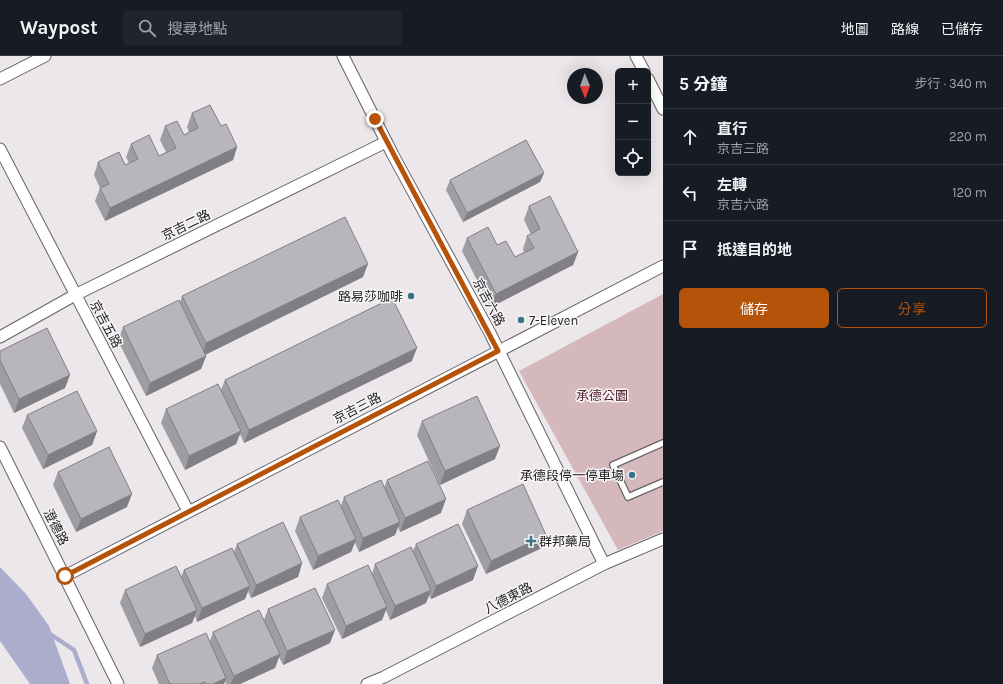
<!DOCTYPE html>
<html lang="zh-TW">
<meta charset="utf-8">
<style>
body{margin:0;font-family:Karla,"Noto Sans TC",sans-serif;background:#20242c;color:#f1f3f6}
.controls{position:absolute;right:12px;top:12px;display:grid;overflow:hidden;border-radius:6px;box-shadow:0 4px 16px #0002}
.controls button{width:36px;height:36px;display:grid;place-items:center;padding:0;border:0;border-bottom:1px solid #363941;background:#171b24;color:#f1f3f6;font:20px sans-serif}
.compass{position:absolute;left:567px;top:12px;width:36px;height:36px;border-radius:50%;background:#171b24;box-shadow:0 4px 16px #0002;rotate:179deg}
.stop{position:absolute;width:12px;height:12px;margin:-9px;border:3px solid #b45309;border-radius:50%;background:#fff}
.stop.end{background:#b45309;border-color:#fff;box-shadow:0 1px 4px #0008}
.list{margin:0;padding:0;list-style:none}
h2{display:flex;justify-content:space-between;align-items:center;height:52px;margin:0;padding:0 16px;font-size:17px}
h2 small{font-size:13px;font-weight:400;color:#9ea1a6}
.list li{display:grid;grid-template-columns:26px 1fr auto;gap:12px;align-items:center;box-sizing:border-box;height:56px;padding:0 16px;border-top:1px solid #363941}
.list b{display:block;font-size:15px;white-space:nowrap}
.list p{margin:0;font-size:13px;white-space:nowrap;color:#9ea1a6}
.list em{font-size:13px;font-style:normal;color:#9ea1a6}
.actions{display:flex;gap:8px;padding:12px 16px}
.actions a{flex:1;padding:9px 0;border:1px solid #b45309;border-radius:6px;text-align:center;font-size:14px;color:#b45309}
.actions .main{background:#b45309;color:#fff}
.icon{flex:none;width:22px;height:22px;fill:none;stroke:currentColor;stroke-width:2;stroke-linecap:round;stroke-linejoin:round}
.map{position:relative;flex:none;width:663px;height:628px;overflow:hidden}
header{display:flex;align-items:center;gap:24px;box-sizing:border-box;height:56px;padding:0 20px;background:#171b24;border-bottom:1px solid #363941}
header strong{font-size:19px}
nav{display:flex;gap:22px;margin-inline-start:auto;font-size:14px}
.search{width:280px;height:36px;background:#20242c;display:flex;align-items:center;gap:10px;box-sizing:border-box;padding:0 14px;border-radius:6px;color:#9ea1a6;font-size:15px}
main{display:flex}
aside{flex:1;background:#171b24}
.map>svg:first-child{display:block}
.green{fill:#d5b8bc}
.water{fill:#acaccc}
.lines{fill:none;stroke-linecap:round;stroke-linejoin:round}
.stream{stroke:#acaccc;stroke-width:4.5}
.lane-casing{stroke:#656265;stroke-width:8}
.street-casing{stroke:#656265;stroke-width:13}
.lane{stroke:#fff;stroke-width:5.5}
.street{stroke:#fff;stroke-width:11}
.wall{fill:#9e9da1}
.shaded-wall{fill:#817f83}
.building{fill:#b8b6bb;stroke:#817f83}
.route{stroke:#b45309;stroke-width:5}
.poi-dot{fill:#37748a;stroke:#f8f5f8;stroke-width:1.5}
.labels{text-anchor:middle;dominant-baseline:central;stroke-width:3;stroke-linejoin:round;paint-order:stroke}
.street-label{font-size:13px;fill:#232223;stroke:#f8f5f8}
.poi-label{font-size:13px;fill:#232223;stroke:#f8f5f8;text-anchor:end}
.park-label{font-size:13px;fill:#521f2b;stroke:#f8f5f8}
</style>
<header>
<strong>Waypost</strong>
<div class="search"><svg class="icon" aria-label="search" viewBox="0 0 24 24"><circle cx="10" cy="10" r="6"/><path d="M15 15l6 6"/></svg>搜尋地點</div>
<nav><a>地圖</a><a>路線</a><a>已儲存</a></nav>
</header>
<main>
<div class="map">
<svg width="663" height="628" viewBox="0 0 663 628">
<rect width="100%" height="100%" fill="#ebe7eb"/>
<polygon class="green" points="663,238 663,475 618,494 519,315"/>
<polygon class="water" points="0,511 26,538 49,570 70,628 30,628 0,585"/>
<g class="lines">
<polyline class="stream" points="47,576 74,594 87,628"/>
<defs>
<polyline id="lane" points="663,387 613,409 628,441 663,426"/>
<g id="street">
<polyline points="343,0 393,99 490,277 604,508"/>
<polyline points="636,0 644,15"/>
<polyline points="0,23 45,0"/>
<polyline points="648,23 663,53"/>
<polyline points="0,93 188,455"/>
<polyline points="0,281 75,239 386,86"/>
<polyline points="0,391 118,628"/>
<polyline points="65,520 663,210"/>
<polyline points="367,628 384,621 604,508 663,483"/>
</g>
</defs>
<use href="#lane" class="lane-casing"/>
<use href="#street" class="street-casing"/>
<use href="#lane" class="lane"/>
<use href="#street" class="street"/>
</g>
<g class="wall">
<polygon points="192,57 221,70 237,91 233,104 105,165 95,145 100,132 94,119 98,106 125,109 129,107 126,101 131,88 159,100 166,96 160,84 165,70 184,79 189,76 187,71"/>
<polygon points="544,117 540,126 463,166 446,134 450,124"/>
<polygon points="529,150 578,196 573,209 491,251 462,195 467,182 497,189 515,201 524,196 523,193 527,180 531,178 524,164"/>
<polygon points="363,221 206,298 206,300 201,313 146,340 118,285 123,271 180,247 182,240"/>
<polygon points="0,304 65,332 14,357 0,328"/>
<polygon points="412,305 244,387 240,378 236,388 185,414 161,367 166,353 221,334 225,324"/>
<polygon points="27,359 97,375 92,389 43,413 22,372"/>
<polygon points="422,365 495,403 440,429 417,379"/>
<polygon points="58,416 127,451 76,476 53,429"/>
<polygon points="387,424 441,457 400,476 398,471 395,479 359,496 355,487 351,496 313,514 295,475 300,461 341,450 344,441 384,432"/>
<polygon points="467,454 546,479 542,492 486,518 462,468"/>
<polygon points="237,488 302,507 298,521 251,542 248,535 245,543 197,566 195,560 192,567 140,591 120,547 125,534 181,521 184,514 234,496"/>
<polygon points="416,488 473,524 431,543 429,539 426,547 390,564 386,554 382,564 342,583 322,542 327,528 372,518 375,508 413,495"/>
<polygon points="268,553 330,587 283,609 279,601 275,612 240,628 226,628 225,625 224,628 159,628 152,612 157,599 210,585 213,576 264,564"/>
</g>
<g class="shaded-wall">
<polygon points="237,91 233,104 105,165 110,152"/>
<polygon points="544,117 540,126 463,166 467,157"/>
<polygon points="578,196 573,209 491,251 496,238"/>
<polygon points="368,208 363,221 201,301 206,287"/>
<polygon points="417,292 412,305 244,387 249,374"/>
<polygon points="206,300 201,313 146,340 150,327"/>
<polygon points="70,319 65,332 14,357 19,343"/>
<polygon points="97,375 92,389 43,413 48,399"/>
<polygon points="241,375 236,388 185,414 189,400"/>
<polygon points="500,390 495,403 440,429 445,415"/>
<polygon points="132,438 127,451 76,476 81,463"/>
<polygon points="446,443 441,457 400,476 405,462"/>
<polygon points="400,466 395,479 359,496 363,482"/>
<polygon points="546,479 542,492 486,518 491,505"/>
<polygon points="356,483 351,496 313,514 318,500"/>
<polygon points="302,507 298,521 251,542 256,529"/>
<polygon points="478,510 473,524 431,543 436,530"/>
<polygon points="250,530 245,543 197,566 202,552"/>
<polygon points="431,534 426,547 390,564 395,550"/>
<polygon points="387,551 382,564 342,583 346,570"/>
<polygon points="197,554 192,567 140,591 145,578"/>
<polygon points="335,574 330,587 283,609 287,595"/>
<polygon points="280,598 275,612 240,628 231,628 234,620"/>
<polygon points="226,622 224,628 213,628"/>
</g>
<g class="building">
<polygon points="210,49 221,70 226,68 237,91 110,152 100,132 109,128 98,106 119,96 125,109 138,103 131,88 149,79 159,100 176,92 165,70 177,65 184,79 198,72 192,57"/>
<polygon points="526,84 544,117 467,157 450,124"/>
<polygon points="550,140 578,196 496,238 467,182 488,171 497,189 506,185 515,201 534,192 527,180 540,173 529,150"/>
<polygon points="345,161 368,208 206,287 182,240"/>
<polygon points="392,242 417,292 249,374 225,324"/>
<polygon points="179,244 206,300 150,327 123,271"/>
<polygon points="47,272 70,319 19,343 0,304 0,295"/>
<polygon points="218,328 241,375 189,400 166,353"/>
<polygon points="77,335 97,375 48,399 27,359"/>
<polygon points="477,340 500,390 445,415 422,365"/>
<polygon points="109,391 132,438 81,463 58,416"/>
<polygon points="428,405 446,443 405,462 387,424"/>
<polygon points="381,424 400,466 363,482 344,441"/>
<polygon points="523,428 546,479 491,505 467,454"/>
<polygon points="338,444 356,483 318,500 300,461"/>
<polygon points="283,466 302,507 256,529 237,488"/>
<polygon points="458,468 478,510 436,530 416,488"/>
<polygon points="411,491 431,534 395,550 375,508"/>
<polygon points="232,492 250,530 202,552 184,514"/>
<polygon points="368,509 387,551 346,570 327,528"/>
<polygon points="176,510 197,554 145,578 125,534"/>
<polygon points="315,532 335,574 287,595 268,553"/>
<polygon points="259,554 280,598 234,620 213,576"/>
<polygon points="206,577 226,622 213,628 206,628 205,626 199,628 170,628 157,599"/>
</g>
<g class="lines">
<polyline class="route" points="65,520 498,295 375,63"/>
</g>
<g class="poi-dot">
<circle cx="411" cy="240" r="4"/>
<circle cx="521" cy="264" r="4"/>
<circle cx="632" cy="419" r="4"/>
<path d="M529 479h4v4h4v4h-4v4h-4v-4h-4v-4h4z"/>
</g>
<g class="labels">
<g class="street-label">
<text transform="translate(186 169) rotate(-26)">京吉二路</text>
<text transform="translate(489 246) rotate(62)">京吉六路</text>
<text transform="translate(106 268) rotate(62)">京吉五路</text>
<text transform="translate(357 352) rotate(-27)">京吉三路</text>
<text transform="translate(56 471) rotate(63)">澄德路</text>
<text transform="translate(508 542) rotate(-27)">八德東路</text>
</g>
<g class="poi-label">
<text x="403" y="240">路易莎咖啡</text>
<text x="529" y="264" text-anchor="start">7-Eleven</text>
<text x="624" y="419">承德段停一停車場</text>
<text x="539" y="485" text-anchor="start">群邦藥局</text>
</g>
<g class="park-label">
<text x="602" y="339">承德公園</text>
</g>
</g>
</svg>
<div class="controls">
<button>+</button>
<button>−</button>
<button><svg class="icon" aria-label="locate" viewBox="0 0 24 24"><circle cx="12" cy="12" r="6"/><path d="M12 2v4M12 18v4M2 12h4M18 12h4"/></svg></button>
</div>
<svg class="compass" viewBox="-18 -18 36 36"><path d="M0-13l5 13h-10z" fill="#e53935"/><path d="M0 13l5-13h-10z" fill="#9ea1a6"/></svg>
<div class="stop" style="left:65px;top:520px"></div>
<div class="stop end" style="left:375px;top:63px"></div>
</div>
<aside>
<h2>5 分鐘<small>步行 · 340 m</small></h2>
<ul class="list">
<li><svg class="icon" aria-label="ahead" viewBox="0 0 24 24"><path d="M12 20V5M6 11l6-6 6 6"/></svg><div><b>直行</b><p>京吉三路</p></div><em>220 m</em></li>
<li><svg class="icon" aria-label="left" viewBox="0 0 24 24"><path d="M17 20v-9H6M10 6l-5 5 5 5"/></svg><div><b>左轉</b><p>京吉六路</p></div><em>120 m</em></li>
<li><svg class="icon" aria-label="arrive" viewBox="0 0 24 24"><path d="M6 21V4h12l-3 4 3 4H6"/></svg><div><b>抵達目的地</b></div></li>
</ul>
<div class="actions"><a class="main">儲存</a><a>分享</a></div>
</aside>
</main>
